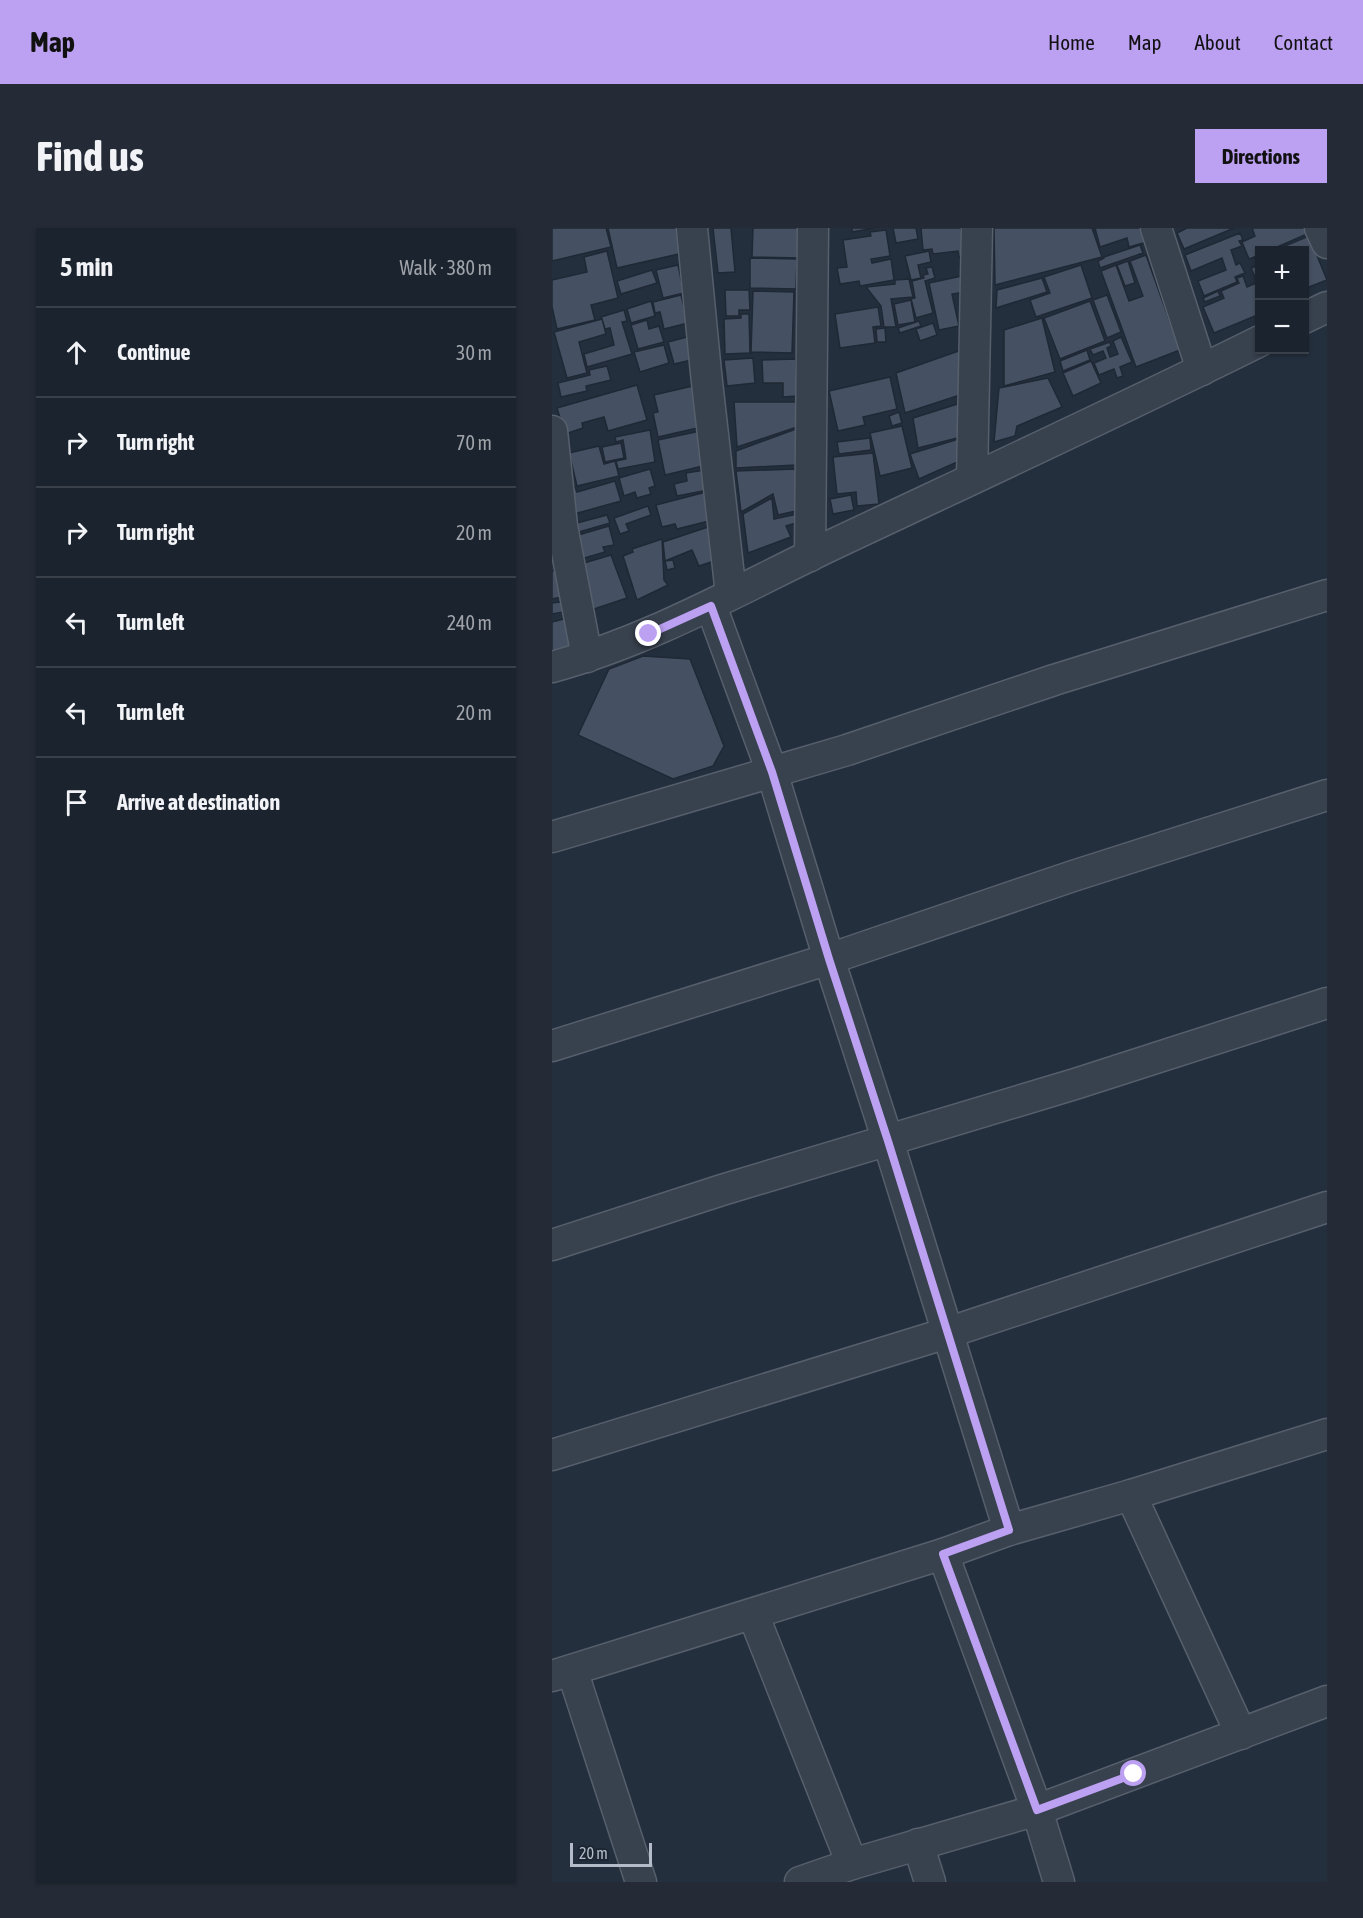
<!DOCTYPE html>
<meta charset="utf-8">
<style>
body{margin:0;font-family:"Asap Condensed",sans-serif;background:#242b36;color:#f1f3f6}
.controls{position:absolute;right:18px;top:18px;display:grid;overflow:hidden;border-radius:0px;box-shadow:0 2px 4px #0004}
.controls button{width:54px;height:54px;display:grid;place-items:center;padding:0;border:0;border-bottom:2px solid #39404a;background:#1b232e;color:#f1f3f6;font:30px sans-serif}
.scale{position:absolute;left:18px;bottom:15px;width:82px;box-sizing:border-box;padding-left:6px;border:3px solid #b4bcc9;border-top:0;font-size:16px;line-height:21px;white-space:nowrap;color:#b4bcc9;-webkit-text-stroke:4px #1d2633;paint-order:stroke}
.stop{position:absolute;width:18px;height:18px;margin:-14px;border:4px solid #bca0f2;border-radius:50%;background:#fff}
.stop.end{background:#bca0f2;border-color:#fff;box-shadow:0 2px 6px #0008}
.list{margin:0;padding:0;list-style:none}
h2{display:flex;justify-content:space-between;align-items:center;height:78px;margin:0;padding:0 24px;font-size:26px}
h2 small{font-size:20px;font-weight:400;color:#a0a4aa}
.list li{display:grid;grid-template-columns:39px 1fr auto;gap:18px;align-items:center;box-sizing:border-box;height:90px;padding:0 24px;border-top:2px solid #39404a}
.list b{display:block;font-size:22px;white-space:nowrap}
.list em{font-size:20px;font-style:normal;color:#a0a4aa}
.icon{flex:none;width:33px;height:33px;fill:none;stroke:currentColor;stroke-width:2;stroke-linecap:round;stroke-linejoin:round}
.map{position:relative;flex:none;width:775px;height:1654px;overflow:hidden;border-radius:0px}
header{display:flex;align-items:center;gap:36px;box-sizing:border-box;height:84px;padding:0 30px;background:#bca0f2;color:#111}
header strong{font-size:28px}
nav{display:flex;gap:33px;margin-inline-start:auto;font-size:21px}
.intro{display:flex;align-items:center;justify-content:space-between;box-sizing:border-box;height:144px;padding:0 36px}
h1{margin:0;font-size:42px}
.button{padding:15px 27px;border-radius:0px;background:#bca0f2;color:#111;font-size:21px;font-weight:700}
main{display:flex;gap:36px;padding:0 36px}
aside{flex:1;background:#1b232e;border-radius:0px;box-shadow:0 2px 4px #0004}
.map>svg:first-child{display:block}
.building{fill:#455162;stroke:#1f2835;stroke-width:1.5}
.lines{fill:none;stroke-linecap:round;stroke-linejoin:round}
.street-casing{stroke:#565f6c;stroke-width:33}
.street{stroke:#38414e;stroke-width:30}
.route{stroke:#bca0f2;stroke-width:8}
</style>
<header>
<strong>Map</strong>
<nav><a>Home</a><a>Map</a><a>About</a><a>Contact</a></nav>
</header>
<div class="intro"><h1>Find us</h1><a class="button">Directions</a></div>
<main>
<aside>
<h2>5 min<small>Walk · 380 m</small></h2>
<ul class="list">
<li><svg class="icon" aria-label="ahead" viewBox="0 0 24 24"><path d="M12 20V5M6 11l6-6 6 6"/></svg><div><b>Continue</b></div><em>30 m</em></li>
<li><svg class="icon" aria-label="right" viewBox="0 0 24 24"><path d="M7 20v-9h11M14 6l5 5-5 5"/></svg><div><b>Turn right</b></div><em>70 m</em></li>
<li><svg class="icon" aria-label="right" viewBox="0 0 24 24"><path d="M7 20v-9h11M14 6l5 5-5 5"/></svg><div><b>Turn right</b></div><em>20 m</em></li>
<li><svg class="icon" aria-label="left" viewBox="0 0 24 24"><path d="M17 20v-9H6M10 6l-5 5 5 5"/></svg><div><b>Turn left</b></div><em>240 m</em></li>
<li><svg class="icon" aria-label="left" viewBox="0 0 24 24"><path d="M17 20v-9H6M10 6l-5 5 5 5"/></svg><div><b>Turn left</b></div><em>20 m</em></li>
<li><svg class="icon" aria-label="arrive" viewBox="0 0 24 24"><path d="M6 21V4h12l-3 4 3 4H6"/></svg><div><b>Arrive at destination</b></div></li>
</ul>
</aside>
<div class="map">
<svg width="775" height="1654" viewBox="0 0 775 1654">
<rect width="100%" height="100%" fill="#242f3e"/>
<g class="building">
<polygon points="0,0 54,0 59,19 0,33"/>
<polygon points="56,0 125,0 131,25 65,40"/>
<polygon points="161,0 179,0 183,44 166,45"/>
<polygon points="201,0 253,0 252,30 200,29"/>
<polygon points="300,0 323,0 300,4"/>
<polygon points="341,0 364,0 366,11 344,15"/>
<polygon points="369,0 409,0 413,28 407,29 406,23 381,26 380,21 371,22"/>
<polygon points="442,0 540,0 550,29 443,57"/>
<polygon points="543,0 591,0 595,14 577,19 575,10 548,19"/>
<polygon points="635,0 682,0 632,21 625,5"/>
<polygon points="700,0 752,0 755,6 718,22 708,22 708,27 697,31 690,14 703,8"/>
<polygon points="334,2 338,28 319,31 320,35 339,31 342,52 308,58 307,53 288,56 285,40 295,39 291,12 319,8 318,4"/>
<polygon points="688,5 691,12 687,13 690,18 679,22 684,37 688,35 693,45 683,49 685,54 652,68 646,53 674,42 670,30 639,43 633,27"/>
<polygon points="757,8 775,52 752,61 752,22 723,22"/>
<polygon points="588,17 591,25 548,40 546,33 552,30 552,29"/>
<polygon points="55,23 66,70 39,77 43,92 5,101 0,79 0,52 35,44 32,29"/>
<polygon points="377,23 379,34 366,37 369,50 359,52 353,28"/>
<polygon points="594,27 628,122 584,139 549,43 564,37 577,73 591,68 578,33"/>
<polygon points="708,29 708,61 699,40 707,37 704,30"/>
<polygon points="198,30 245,31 244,61 198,60"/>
<polygon points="576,33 583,55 573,58 565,37"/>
<polygon points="126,37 132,65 111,70 104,42"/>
<polygon points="529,37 540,70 484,89 478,72 498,65 492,49"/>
<polygon points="380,39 383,50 373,53 381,85 364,90 359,71 363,70 360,53 372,50 371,47 376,46 374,40"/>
<polygon points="100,42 105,55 69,66 65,53"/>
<polygon points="410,48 413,64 400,66 407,98 387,102 377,55"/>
<polygon points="691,48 695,59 704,55 708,64 708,86 662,105 651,79 672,70 669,63 687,55 685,50"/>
<polygon points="490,50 495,64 444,80 445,62"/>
<polygon points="357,51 361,69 339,71 344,99 332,99 329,78 314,59 343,56 343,52"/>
<polygon points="173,62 197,62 198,82 187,82 187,88 174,88"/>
<polygon points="201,63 242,64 240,125 199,124"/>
<polygon points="666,63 668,68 653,74 651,70"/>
<polygon points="129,67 136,95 112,101 108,84 103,85 101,74"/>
<polygon points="555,67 569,104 555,110 541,72"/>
<polygon points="359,72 363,94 346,97 342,76"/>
<polygon points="99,73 103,88 79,95 75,81"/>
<polygon points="538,73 553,113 508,131 492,90"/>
<polygon points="326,79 329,98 321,99 323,115 288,120 283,86"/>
<polygon points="72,82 75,93 70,94 80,126 35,139 32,126 62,117 58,100 53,101 49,89"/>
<polygon points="189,86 197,86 198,125 173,126 172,91 189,90"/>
<polygon points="490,90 503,144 452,158 452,102"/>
<polygon points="50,91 54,106 27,114 35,145 15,150 2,104"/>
<polygon points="95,92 97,101 107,98 112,114 86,121 79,97"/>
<polygon points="367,93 369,98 348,105 346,100"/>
<polygon points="381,95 385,107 368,113 364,101"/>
<polygon points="333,100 334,114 325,114 324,101"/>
<polygon points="139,108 144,131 122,136 116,114"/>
<polygon points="569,109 580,134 568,139 571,148 565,150 562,141 547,147 542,135 554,130 551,123 541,127 538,121 558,114 559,118 555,120 558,129 566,126 561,113"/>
<polygon points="112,117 117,135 88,144 82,124"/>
<polygon points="415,120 414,165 353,185 344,145"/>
<polygon points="535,122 538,132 511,143 508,133"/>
<polygon points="201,130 203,155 175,158 172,132"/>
<polygon points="244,131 245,168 231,169 231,155 211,155 210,132"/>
<polygon points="539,133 549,155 521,168 511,145"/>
<polygon points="55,138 59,152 34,158 35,163 9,169 6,155 38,147 37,142"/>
<polygon points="338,149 345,181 311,189 313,197 286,203 277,163"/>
<polygon points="496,150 510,179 465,198 463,208 442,214 447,160"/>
<polygon points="85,157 95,192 56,203 52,189 30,195 31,200 13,206 5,180"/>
<polygon points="145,157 154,198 106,209 101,185 106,184 102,167"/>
<polygon points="182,174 244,174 245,199 185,219"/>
<polygon points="412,174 413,208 366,220 361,190"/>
<polygon points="347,184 350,195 340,198 337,188"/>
<polygon points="350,198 360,240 328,248 318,205"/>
<polygon points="244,201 244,237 184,240 184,223"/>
<polygon points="98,202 103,234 66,241 64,233 74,231 71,212 64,214 63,209"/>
<polygon points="148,203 155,237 113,247 106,212"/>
<polygon points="413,209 412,231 367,251 358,226"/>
<polygon points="318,210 319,222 287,226 285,214"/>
<polygon points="69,215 72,230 53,234 50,219"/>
<polygon points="47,218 52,236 63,233 67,248 25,258 17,225"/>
<polygon points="321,225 327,276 305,278 304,264 285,266 281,229"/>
<polygon points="98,241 103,258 97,260 99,266 85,270 83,264 72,268 67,250"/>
<polygon points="245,241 244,283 226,287 221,266 189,284 184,243"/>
<polygon points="153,242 156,262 125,268 122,256 135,253 134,245"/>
<polygon points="63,253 69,273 22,286 15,261 23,259 25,264"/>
<polygon points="154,264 161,292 125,301 123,296 110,299 104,277"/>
<polygon points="299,267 302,282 281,286 278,271"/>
<polygon points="220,270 222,291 245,286 244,295 234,298 239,309 196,325 191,286"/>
<polygon points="96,278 99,287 74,296 77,303 68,306 62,290"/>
<polygon points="55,287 58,295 27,304 25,295"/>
<polygon points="57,298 62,317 51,319 53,324 29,331 23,308"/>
<polygon points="159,298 168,331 147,338 140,322 113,333 111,314"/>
<polygon points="110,311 112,352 116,357 85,372 71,328 81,324 80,321"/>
<polygon points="59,327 75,370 36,383 32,335"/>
<polygon points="121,332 123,340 115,342 113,333"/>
<polygon points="9,341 15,368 0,371 0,343"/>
<polygon points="16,373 17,383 0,386 0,375"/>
<polygon points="20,389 28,422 0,424 0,394"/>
<polygon points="91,428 138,431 172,518 161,538 121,551 26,507 57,441"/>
</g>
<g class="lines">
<defs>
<g id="street">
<polyline points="140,0 154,145 179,366"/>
<polyline points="604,0 650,142"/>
<polyline points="768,0 775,15"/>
<polyline points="752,90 775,79"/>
<polyline points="0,203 10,298 35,429"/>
<polyline points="420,251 425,0"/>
<polyline points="258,328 261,0"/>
<polyline points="159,378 220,544 277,731 336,913 457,1302"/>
<path d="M0 439C100 412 189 360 282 316 424 249 567 183 708 113"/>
<polyline points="0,609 295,522 502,452 775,367"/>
<polyline points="0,818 277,731 521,648 775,567"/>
<polyline points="0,1017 170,962 523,856 775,775"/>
<polyline points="0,1227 395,1105 775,979"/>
<polyline points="579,1267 689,1506"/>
<polyline points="391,1326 485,1582 507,1654"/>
<polyline points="201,1386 300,1636"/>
<polyline points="20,1442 89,1654"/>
<polyline points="0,1448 391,1326 457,1302 579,1267 775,1206"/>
<polyline points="366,1616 378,1654"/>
<polyline points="248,1654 300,1636 485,1582 775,1473"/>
</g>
</defs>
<use href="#street" class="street-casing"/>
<use href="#street" class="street"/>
</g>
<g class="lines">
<polyline class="route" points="97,406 159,378 220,544 277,731 336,913 457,1302 391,1326 485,1582 582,1546"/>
</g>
</svg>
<div class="controls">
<button>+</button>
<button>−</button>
</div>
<div class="scale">20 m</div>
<div class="stop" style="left:582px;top:1546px"></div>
<div class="stop end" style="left:97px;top:406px"></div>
</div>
</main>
